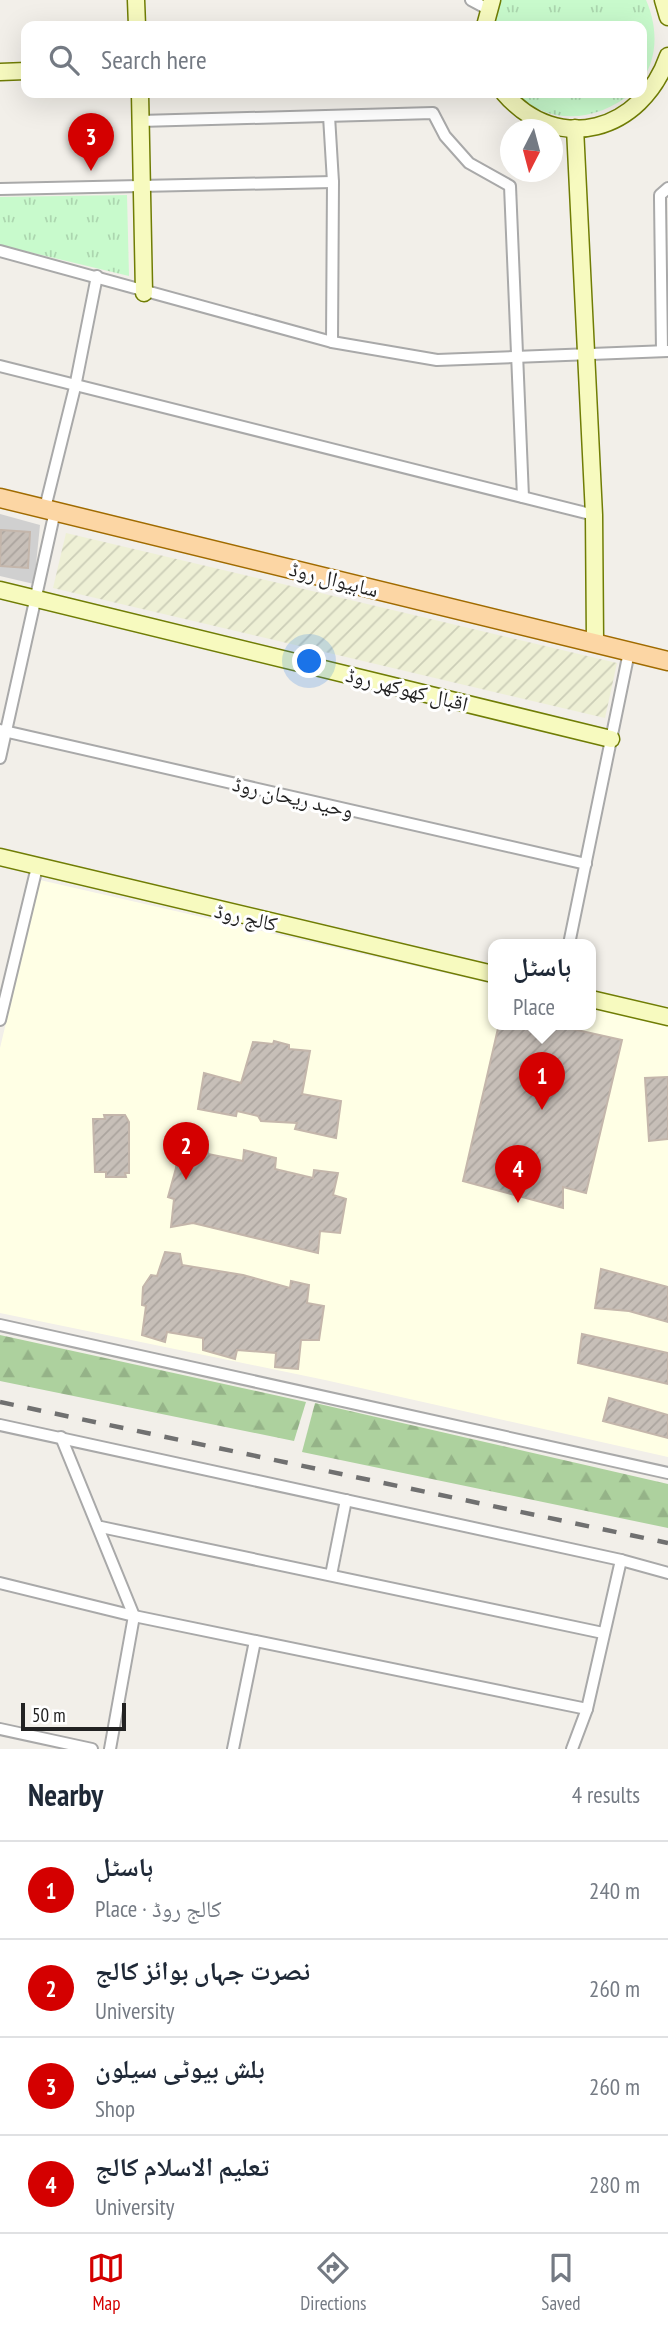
<!DOCTYPE html>
<meta charset="utf-8">
<style>
body{margin:0;font-family:"PT Sans Narrow","Noto Naskh Arabic",sans-serif;background:#f6f6f7;color:#1f2937}
.compass{position:absolute;left:500px;top:119px;width:63px;height:63px;border-radius:50%;background:#fff;box-shadow:0 7px 28px #0002;rotate:186deg}
.scale{position:absolute;left:21px;bottom:18px;width:105px;box-sizing:border-box;padding-left:7px;border:4px solid #222;border-top:0;font-size:19px;line-height:24px;white-space:nowrap;color:#222;-webkit-text-stroke:5px #fff;paint-order:stroke}
.you{position:absolute;left:310px;top:662px;width:24px;height:24px;margin:-18px;border:5px solid #fff;border-radius:50%;background:#1a73e8;box-shadow:0 0 0 10px #1a73e833}
.badge{display:grid;place-items:center;width:46px;height:46px;border-radius:50%;background:#d40000;color:#fff;font-size:23px;font-weight:700}
.pin{position:absolute;translate:-50% -58px;filter:drop-shadow(0 2px 4px #0008)}
.pin::after{content:'';position:absolute;top:37px;width:24px;height:21px;background:inherit;clip-path:polygon(0 0,100% 0,50% 100%)}
.popup{position:absolute;left:488px;top:939px;width:108px;height:91px;box-sizing:border-box;display:grid;place-content:center;border-radius:14px;background:#fff;filter:drop-shadow(0 2px 5px #0005);font-size:23px;white-space:nowrap;color:#747a83}
.popup b{font-size:26px;color:#1f2937}
.popup::after{content:'';position:absolute;left:50%;top:100%;margin-left:-14px;border:14px solid transparent;border-top-color:#fff}
.list{margin:0;padding:0;list-style:none}
h2{display:flex;justify-content:space-between;align-items:center;height:91px;margin:0;padding:0 28px;font-size:30px}
h2 small{font-size:23px;font-weight:400;color:#747a83}
.list li{display:grid;grid-template-columns:46px 1fr auto;gap:21px;align-items:center;box-sizing:border-box;height:98px;padding:0 28px;border-top:2px solid #e0e1e3}
.list b{display:block;font-size:26px;white-space:nowrap}
.list p{margin:0;font-size:23px;white-space:nowrap;color:#747a83}
.list em{font-size:23px;font-style:normal;color:#747a83}
.icon{flex:none;width:38px;height:38px;fill:none;stroke:currentColor;stroke-width:2;stroke-linecap:round;stroke-linejoin:round}
.map{position:relative;flex:none;width:668px;height:1749px;overflow:hidden}
.search{position:absolute;background:#fff;box-shadow:0 7px 28px #0002;left:21px;right:21px;top:21px;height:77px;display:flex;align-items:center;gap:18px;box-sizing:border-box;padding:0 24px;border-radius:14px;color:#747a83;font-size:26px}
.sheet{height:483px;background:#fff}
nav{display:flex;justify-content:space-around;align-items:center;box-sizing:border-box;height:98px;border-top:2px solid #e0e1e3;background:#fff;font-size:19px;color:#747a83}
nav a{display:grid;justify-items:center;gap:4px}
nav .on{color:#d40000}
.map>svg:first-child{display:block}
.education{fill:#ffffe5}
.religious{fill:#d0d0d0}
.farmland{fill:url(#farmland-furrows)}
.forest{fill:url(#forest-firs)}
.park{fill:url(#park-tufts)}
.building{fill:url(#building-hatch);stroke:#c4b6ab;stroke-width:2}
.lines{fill:none;stroke-linecap:round;stroke-linejoin:round}
.street-casing{stroke:#a9a9a9;stroke-width:14}
.secondary-casing{stroke:#707d05;stroke-width:19}
.primary-casing{stroke:#a06b00;stroke-width:21}
.street{stroke:#fff;stroke-width:10}
.secondary{stroke:#f7fabf;stroke-width:16}
.primary{stroke:#fcd6a4;stroke-width:18}
.rail{stroke:#707070;stroke-width:4.5;stroke-dasharray:14 14;stroke-linecap:butt}
.labels{text-anchor:middle;dominant-baseline:central;stroke-width:6;stroke-linejoin:round;paint-order:stroke}
.street-label{font-size:21px;fill:#222;stroke:#fff}
</style>
<div class="map">
<svg width="668" height="1749" viewBox="0 0 668 1749">
<defs>
<pattern id="farmland-furrows" width="10" height="10" patternUnits="userSpaceOnUse" patternTransform="scale(1.75)"><rect width="10" height="10" fill="#eef0d5"/><path d="M-1 1l2-2M0 10L10 0M9 11l2-2" fill="none" stroke="#ccceb7"/></pattern>
<pattern id="forest-firs" width="22" height="20" patternUnits="userSpaceOnUse" patternTransform="scale(1.75)"><rect width="22" height="20" fill="#add19e"/><path d="M5 1l3.5 6h-7zM16 11l3.5 6h-7z" fill="#95b388"/></pattern>
<pattern id="park-tufts" width="24" height="20" patternUnits="userSpaceOnUse" patternTransform="scale(1.75)"><rect width="24" height="20" fill="#c8facc"/><path d="M3 7l-1-3M5 7V3M7 7l1-3M15 17l-1-3M17 17v-4M19 17l1-3" fill="none" stroke="#acd6af"/></pattern>
<pattern id="building-hatch" width="6" height="6" patternUnits="userSpaceOnUse" patternTransform="scale(1.75)"><rect width="6" height="6" fill="#c7bfb8"/><path d="M-1 1l2-2M0 6l6-6M5 7l2-2" fill="none" stroke="#aba49e"/></pattern>
</defs>
<rect width="100%" height="100%" fill="#f2efe9"/>
<polygon class="education" points="40,880 493,984 493,1024 591,1024 591,1008 668,1026 668,1457 325,1380 0,1313 0,1048"/>
<polygon class="religious" points="0,514 40,525 34,584 0,576"/>
<polygon class="farmland" points="66,533 617,663 605,718 53,588"/>
<g class="forest">
<polygon points="0,1335 306,1402 294,1441 0,1381"/>
<polygon points="315,1403 668,1484 668,1528 302,1452"/>
</g>
<g class="park">
<path d="M501 0H646C657 25 659 56 642 80V26H494Z"/>
<path d="M516 93H632C597 121 550 127 516 93Z"/>
<polygon points="127,195 129,276 0,245 0,197"/>
</g>
<g class="building">
<polygon points="1,530 30,532 28,568 0,566"/>
<polygon points="499,1024 550,1024 622,1040 586,1193 563,1187 563,1208 463,1181"/>
<polygon points="274,1041 289,1045 289,1049 310,1051 302,1094 341,1101 336,1138 295,1129 297,1123 261,1121 258,1116 237,1111 236,1116 198,1109 204,1073 241,1083 253,1042 273,1044"/>
<polygon points="668,1077 668,1139 649,1141 645,1078"/>
<polygon points="104,1115 125,1115 129,1122 129,1173 125,1173 126,1177 106,1177 106,1172 95,1172 93,1119 105,1119"/>
<polygon points="179,1140 208,1146 208,1154 243,1161 244,1150 276,1158 275,1169 313,1178 314,1170 338,1173 333,1195 346,1199 340,1233 320,1231 318,1253 193,1223 171,1227 174,1199 168,1197 176,1168"/>
<polygon points="165,1252 180,1254 182,1265 243,1275 290,1288 291,1281 309,1285 307,1303 324,1306 319,1340 301,1340 298,1369 275,1367 276,1353 237,1350 235,1359 203,1350 203,1338 167,1332 165,1342 142,1335 146,1306 142,1305 143,1287 151,1275 157,1276"/>
<polygon points="601,1269 668,1287 668,1322 629,1311 595,1308"/>
<polygon points="582,1334 668,1353 668,1384 578,1363"/>
<polygon points="609,1398 668,1415 668,1438 603,1421"/>
</g>
<g class="lines">
<defs>
<g id="street">
<polyline points="471,0 488,9"/>
<polyline points="329,116 333,182 332,342"/>
<polyline points="140,121 433,113 445,136 469,163 510,186 523,497"/>
<polyline points="0,189 333,182"/>
<polyline points="0,251 332,342 437,360 668,351"/>
<polyline points="662,351 660,199 660,195 668,188"/>
<polyline points="0,366 594,515"/>
<polyline points="45,508 75,387 97,276"/>
<polyline points="0,730 586,864"/>
<polyline points="0,758 55,511"/>
<polyline points="569,944 629,652"/>
<polyline points="0,1020 37,867"/>
<polyline points="0,1325 668,1473"/>
<polyline points="0,1425 621,1560"/>
<polyline points="61,1437 134,1616 110,1749"/>
<polyline points="101,1527 603,1633"/>
<polyline points="331,1575 346,1500"/>
<polyline points="0,1583 134,1616 587,1709"/>
<polyline points="0,1729 92,1749"/>
<polyline points="233,1749 255,1641"/>
<polyline points="572,1749 587,1709 621,1560 668,1573"/>
</g>
<g id="secondary">
<polyline points="136,0 137,26"/>
<polyline points="663,0 668,17"/>
<polyline points="485,26 492,0"/>
<polyline points="0,72 26,71"/>
<polyline points="140,93 144,293"/>
<path d="M504 93C558 156 642 131 668 56"/>
<polyline points="575,128 594,515 595,642"/>
<polyline points="0,590 611,739"/>
<polyline points="0,857 493,974"/>
<polyline points="591,999 668,1017"/>
</g>
<polyline id="primary" points="0,498 668,661"/>
</defs>
<use href="#street" class="street-casing"/>
<use href="#secondary" class="secondary-casing"/>
<use href="#primary" class="primary-casing"/>
<use href="#street" class="street"/>
<use href="#secondary" class="secondary"/>
<use href="#primary" class="primary"/>
<polyline class="rail" points="0,1402 668,1543"/>
</g>
<g class="labels">
<g class="street-label">
<text transform="translate(334 579) rotate(14)">ساہیوال روڈ</text>
<text transform="translate(407 689) rotate(14)">اقبال کھوکھر روڈ</text>
<text transform="translate(293 797) rotate(13)">وحید ریحان روڈ</text>
<text transform="translate(246 917) rotate(13)">کالج روڈ</text>
</g>
</g>
</svg>
<svg class="compass" viewBox="-18 -18 36 36"><path d="M0-13l5 13h-10z" fill="#e53935"/><path d="M0 13l5-13h-10z" fill="#747a83"/></svg>
<div class="scale">50 m</div>
<div class="you"></div>
<div class="pin badge" style="left:542px;top:1110px">1</div>
<div class="popup"><b>ہاسٹل</b>Place</div>
<div class="pin badge" style="left:186px;top:1180px">2</div>
<div class="pin badge" style="left:91px;top:171px">3</div>
<div class="pin badge" style="left:518px;top:1203px">4</div>
<div class="search"><svg class="icon" aria-label="search" viewBox="0 0 24 24"><circle cx="10" cy="10" r="6"/><path d="M15 15l6 6"/></svg>Search here</div>
</div>
<section class="sheet">
<h2>Nearby<small>4 results</small></h2>
<ul class="list">
<li><span class="badge">1</span><div><b>ہاسٹل</b><p>Place · کالج روڈ</p></div><em>240 m</em></li>
<li><span class="badge">2</span><div><b>نصرت جہاں بوائز کالج</b><p>University</p></div><em>260 m</em></li>
<li><span class="badge">3</span><div><b>بلش بیوٹی سیلون</b><p>Shop</p></div><em>260 m</em></li>
<li><span class="badge">4</span><div><b>تعلیم الاسلام کالج</b><p>University</p></div><em>280 m</em></li>
</ul>
</section>
<nav>
<a class="on"><svg class="icon" aria-label="map" viewBox="0 0 24 24"><path d="M3 6l6-2 6 2 6-2v14l-6 2-6-2-6 2zM9 4v14M15 6v14"/></svg>Map</a>
<a><svg class="icon" aria-label="directions" viewBox="0 0 24 24"><path d="M12 3l9 9-9 9-9-9zM9 14v-3h6M13 9l2 2-2 2"/></svg>Directions</a>
<a><svg class="icon" aria-label="saved" viewBox="0 0 24 24"><path d="M7 4h10v16l-5-4-5 4z"/></svg>Saved</a>
</nav>
